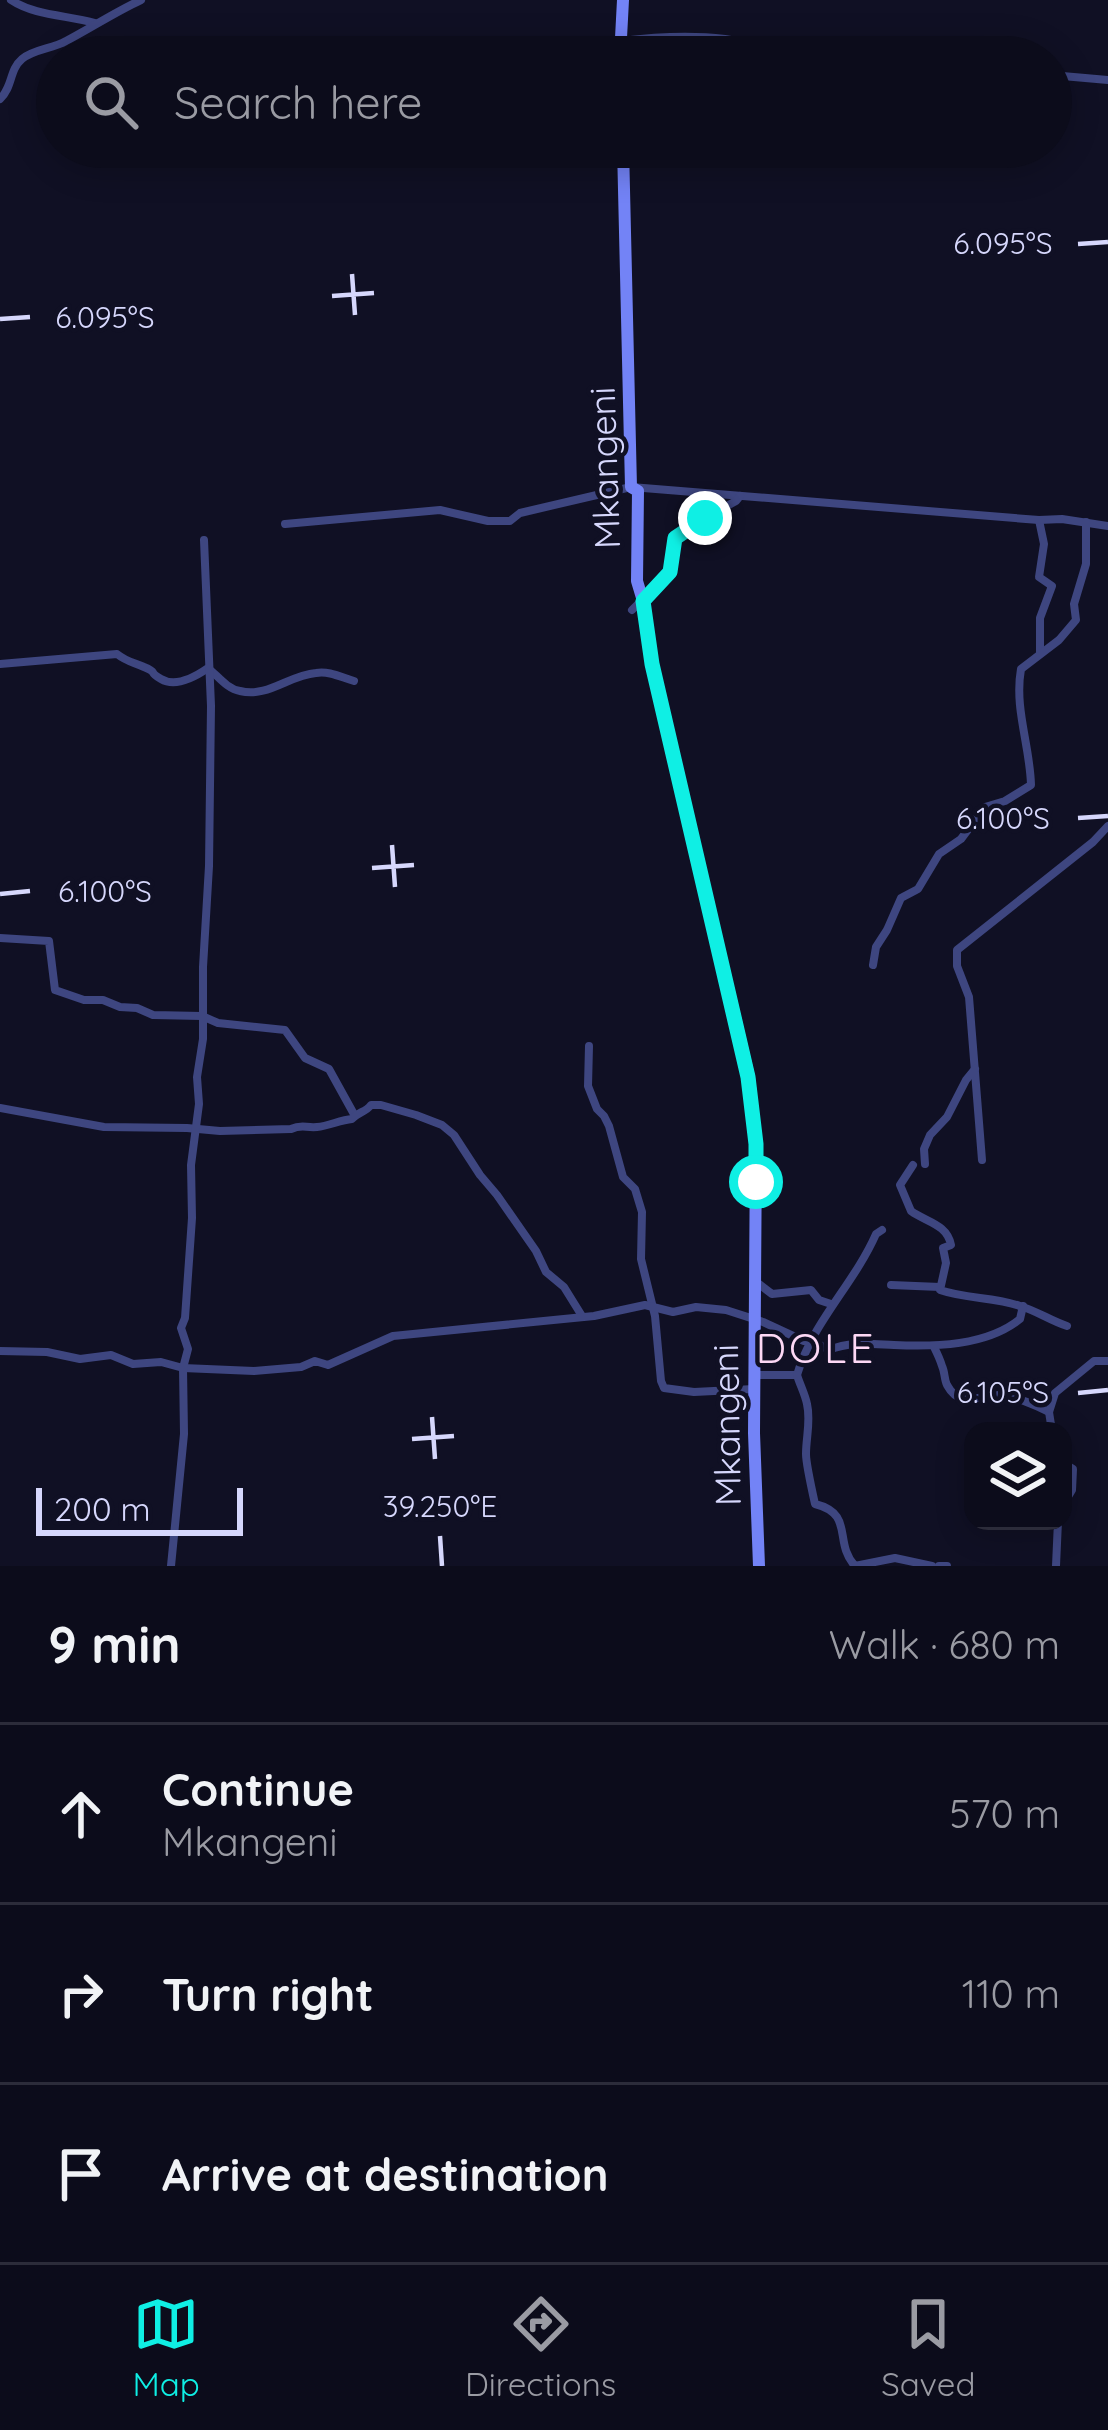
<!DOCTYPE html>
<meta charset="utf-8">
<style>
body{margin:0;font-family:Quicksand,sans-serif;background:#1a1a28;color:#f1f3f6}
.controls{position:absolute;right:36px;bottom:36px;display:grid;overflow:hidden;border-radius:24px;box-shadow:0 6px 30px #0003}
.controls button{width:108px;height:108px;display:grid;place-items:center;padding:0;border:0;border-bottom:3px solid #2c2c3a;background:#0c0c1b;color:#f1f3f6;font:60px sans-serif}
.scale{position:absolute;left:36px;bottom:30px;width:207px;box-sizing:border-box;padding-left:12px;border:6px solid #d6d7fc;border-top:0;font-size:33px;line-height:42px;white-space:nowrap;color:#d6d7fc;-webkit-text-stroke:9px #101024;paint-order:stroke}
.stop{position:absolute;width:36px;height:36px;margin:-27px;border:9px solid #0fefe4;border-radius:50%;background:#fff}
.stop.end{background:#0fefe4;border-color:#fff;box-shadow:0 3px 12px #0008}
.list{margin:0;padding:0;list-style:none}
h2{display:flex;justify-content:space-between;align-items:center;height:156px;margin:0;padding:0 48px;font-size:51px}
h2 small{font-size:39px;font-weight:400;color:#9a9ba3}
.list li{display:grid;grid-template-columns:78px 1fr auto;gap:36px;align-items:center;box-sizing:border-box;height:180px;padding:0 48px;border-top:3px solid #2c2c3a}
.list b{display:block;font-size:45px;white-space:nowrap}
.list p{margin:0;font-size:39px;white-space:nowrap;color:#9a9ba3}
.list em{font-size:39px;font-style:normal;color:#9a9ba3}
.icon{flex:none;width:66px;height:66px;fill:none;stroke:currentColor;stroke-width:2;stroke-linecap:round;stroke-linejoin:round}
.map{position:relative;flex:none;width:1108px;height:1566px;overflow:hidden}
.search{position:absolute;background:#0c0c1b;box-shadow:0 6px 30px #0003;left:36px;right:36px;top:36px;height:132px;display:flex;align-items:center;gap:30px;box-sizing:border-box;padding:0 42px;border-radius:66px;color:#9a9ba3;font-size:45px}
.sheet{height:696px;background:#0c0c1b}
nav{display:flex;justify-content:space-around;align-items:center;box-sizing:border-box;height:168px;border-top:3px solid #2c2c3a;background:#0c0c1b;font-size:33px;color:#9a9ba3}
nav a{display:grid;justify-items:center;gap:6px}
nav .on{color:#0fefe4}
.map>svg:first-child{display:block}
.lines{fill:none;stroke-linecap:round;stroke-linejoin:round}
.street{stroke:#3e4680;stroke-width:8}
.secondary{stroke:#7383f6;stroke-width:12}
.route{stroke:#0fefe4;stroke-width:15}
.ticks{fill:none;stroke:#d6d7fc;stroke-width:4.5}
.labels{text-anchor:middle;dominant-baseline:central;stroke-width:9;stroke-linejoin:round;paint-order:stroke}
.street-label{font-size:36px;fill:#d6d7fc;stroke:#101024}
.quarter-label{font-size:42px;letter-spacing:3px;fill:#fdd8f5;stroke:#101024}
.ticks-label{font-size:30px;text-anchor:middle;fill:#d6d7fc;stroke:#101024;stroke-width:9;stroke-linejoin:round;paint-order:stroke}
</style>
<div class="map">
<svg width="1108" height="1566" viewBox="0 0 1108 1566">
<rect width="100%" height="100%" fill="#101024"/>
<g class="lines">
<g class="street">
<path d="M11 0C35 16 67 15 95 23"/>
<path d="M621 41C654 37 691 35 725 39 759 44 792 54 827 57"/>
<polyline points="1051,75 1108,80"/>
<path d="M0 99C13 87 9 70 22 59 34 49 52 49 66 41 91 28 115 12 141 0"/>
<polyline points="1039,520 1044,544 1039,577 1052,586 1040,618 1040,653"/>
<polyline points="285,524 440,510 488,521 510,521 520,513 631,487 1039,520 1062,519 1108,526"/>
<polyline points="632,610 670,572 675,539 696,523 736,501 740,496"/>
<path d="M0 664 117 654C127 662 133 662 144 667 159 673 147 671 161 679 176 688 195 677 208 668 218 676 227 689 240 691 268 698 289 675 316 673 330 671 340 677 354 681"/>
<polyline points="0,938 49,941 55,990 84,1000 103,1000 120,1007 137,1008 153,1015 202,1016 218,1023 285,1030 305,1058 329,1069 355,1116"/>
<path d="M873 965 876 947 887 930 901 898 918 889 939 854 961 839 985 807 1005 801 1031 785C1030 746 1014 708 1021 669L1059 640 1076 620 1074 604 1086 564V522"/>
<polyline points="589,1046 588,1086 597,1109 604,1116 609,1126 623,1177 635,1189 642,1212 641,1259 655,1316 661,1381 664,1388 694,1392 754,1389"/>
<path d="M0 1108 104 1127 187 1128 220 1131 291 1129C302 1124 305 1128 317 1127 329 1126 340 1120 352 1119 358 1112 366 1112 371 1105H381L416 1115 442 1125 454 1135 480 1175 497 1195 536 1251 546 1272 564 1287 582 1316"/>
<polyline points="982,1160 969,997 957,966 957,950 1093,842 1108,826"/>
<polyline points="925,1164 924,1149 930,1135 947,1117 966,1080 975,1069"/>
<path d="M913 1165 900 1185 911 1211C926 1222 947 1224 951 1245L943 1248 946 1263 940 1290C966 1299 994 1297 1020 1306 1037 1311 1051 1321 1067 1326"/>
<polyline points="755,1281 772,1294 811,1290 819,1300 831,1304"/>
<polyline points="891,1285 940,1287"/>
<path d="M934 1347C937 1353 940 1359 942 1366 945 1372 944 1379 947 1385 961 1411 982 1393 1001 1395 1016 1397 1036 1405 1049 1412L1052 1431"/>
<path d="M0 1351 47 1352 80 1359 111 1355 133 1364 161 1362 183 1368 254 1371 301 1367 315 1361 328 1365 393 1336 594 1316 645 1305 673 1312 696 1307 726 1310 763 1322 804 1341 811 1340 829 1350C850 1341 871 1344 894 1345 934 1347 987 1346 1020 1319L1023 1306"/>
<path d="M753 1375H797C812 1323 854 1284 876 1234L882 1230"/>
<path d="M797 1375C800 1385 805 1394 807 1404 811 1421 806 1437 806 1454 806 1461 813 1495 815 1504 855 1514 833 1542 855 1566L895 1558 932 1566"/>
<polyline points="1049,1412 1055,1393 1094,1361 1108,1361"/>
<polyline points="1063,1463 1073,1469 1072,1490 1063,1505 1063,1512"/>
<polyline points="171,1566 184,1434 183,1368 188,1349 181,1328 185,1318 192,1218 191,1165 199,1104 197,1077 203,1039 203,967 209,866 211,706 204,540"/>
<polyline points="939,1566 947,1566"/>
<polyline points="1056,1566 1058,1521"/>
</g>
<g class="secondary">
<polyline points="620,57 623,0"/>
<polyline points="623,147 631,487 638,491 637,581 643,601 652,664 749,1077 756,1144 754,1433 759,1566"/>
</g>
</g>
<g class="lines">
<polyline class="route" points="705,518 675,538 670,572 643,601 652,664 748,1077 756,1144 756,1182"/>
</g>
<path class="ticks" d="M1078 244 1108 242M352 274 355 315M332 296 374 293M0 319 30 317M1078 818 1108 816M392 845 395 887M372 868 414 865M0 894 30 891M1078 1393 1108 1390M432 1417 435 1459M412 1439 454 1436M440 1536 442 1566"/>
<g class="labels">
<g class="street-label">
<text transform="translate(604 468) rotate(-92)">Mkangeni</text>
<text transform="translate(726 1425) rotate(-91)">Mkangeni</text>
</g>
<g class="quarter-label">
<text x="816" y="1347">DOLE</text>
</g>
</g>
<g class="ticks-label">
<text x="1003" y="254">6.095°S</text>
<text x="105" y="328">6.095°S</text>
<text x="1003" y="829">6.100°S</text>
<text x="105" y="902">6.100°S</text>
<text x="1003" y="1403">6.105°S</text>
<text x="440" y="1517">39.250°E</text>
</g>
</svg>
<div class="controls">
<button><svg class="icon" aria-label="layers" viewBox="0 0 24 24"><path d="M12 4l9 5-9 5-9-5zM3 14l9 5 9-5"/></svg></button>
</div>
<div class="scale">200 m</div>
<div class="stop" style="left:756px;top:1182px"></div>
<div class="stop end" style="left:705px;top:518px"></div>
<div class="search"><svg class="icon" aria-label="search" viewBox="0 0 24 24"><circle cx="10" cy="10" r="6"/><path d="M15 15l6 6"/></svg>Search here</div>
</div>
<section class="sheet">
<h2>9 min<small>Walk · 680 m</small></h2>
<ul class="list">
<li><svg class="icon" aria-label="ahead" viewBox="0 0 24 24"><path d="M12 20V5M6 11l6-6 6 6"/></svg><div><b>Continue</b><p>Mkangeni</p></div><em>570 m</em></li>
<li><svg class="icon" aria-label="right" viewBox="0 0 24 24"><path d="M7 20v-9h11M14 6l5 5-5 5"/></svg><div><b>Turn right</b></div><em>110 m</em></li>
<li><svg class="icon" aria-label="arrive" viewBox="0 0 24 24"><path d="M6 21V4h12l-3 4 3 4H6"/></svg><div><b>Arrive at destination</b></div></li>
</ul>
</section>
<nav>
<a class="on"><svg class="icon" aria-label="map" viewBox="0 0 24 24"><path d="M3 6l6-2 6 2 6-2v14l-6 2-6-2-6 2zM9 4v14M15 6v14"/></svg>Map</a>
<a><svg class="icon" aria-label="directions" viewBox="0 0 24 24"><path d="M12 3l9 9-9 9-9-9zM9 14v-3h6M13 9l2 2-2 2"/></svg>Directions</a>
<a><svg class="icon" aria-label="saved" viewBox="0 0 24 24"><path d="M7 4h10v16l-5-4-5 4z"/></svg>Saved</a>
</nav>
